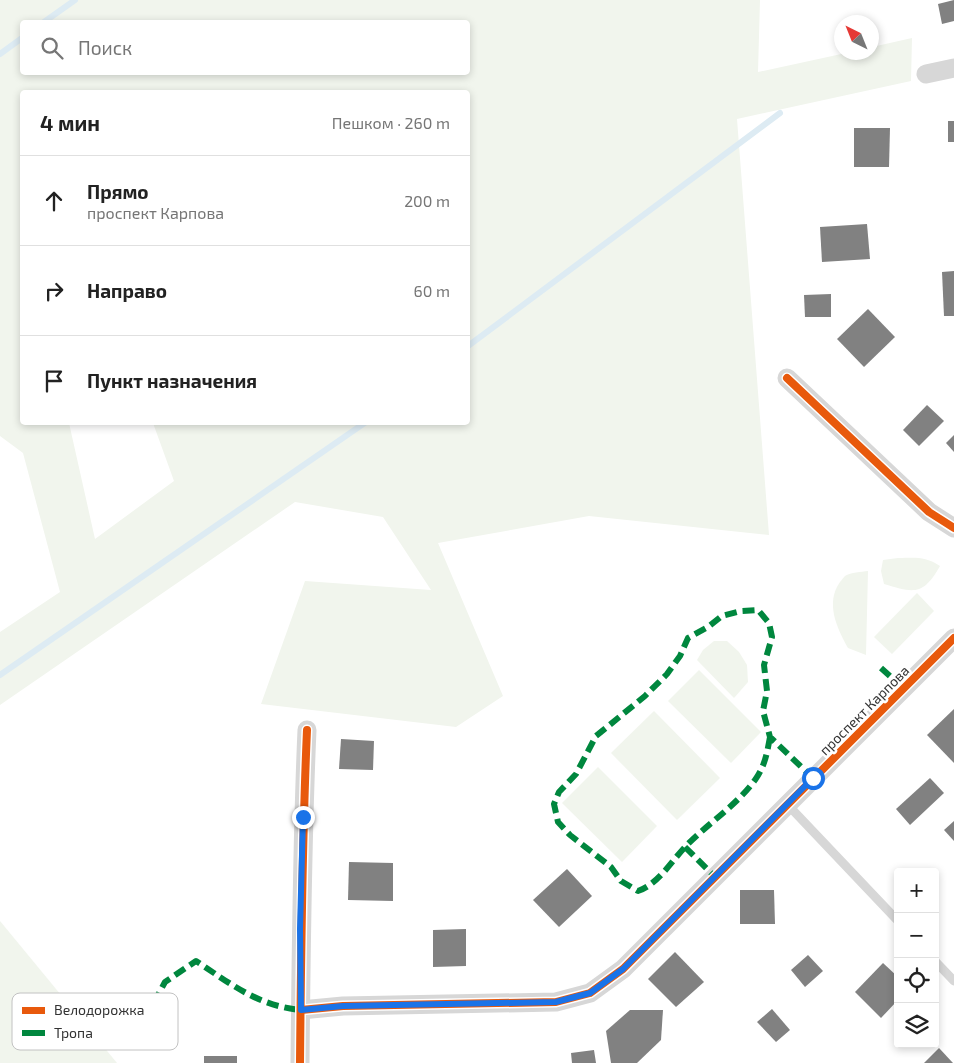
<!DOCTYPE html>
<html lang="ru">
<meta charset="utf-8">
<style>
body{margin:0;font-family:"Exo 2",sans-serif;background:#f2f2f2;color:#222}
.controls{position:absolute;right:15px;bottom:15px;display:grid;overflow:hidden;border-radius:5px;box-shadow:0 2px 8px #0003}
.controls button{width:45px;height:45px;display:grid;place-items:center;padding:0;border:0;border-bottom:1px solid #e0e0e0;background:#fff;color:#222;font:25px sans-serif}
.compass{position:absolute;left:834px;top:15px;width:45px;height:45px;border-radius:50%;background:#fff;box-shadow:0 2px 8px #0003;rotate:317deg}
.stop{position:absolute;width:15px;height:15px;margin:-11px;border:4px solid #1a73e8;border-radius:50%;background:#fff}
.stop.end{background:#1a73e8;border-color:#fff;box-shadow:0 1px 5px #0008}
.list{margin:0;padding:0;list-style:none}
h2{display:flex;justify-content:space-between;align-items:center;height:65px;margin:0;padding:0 20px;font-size:21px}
h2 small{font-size:16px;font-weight:400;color:#767676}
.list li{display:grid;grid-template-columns:32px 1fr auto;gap:15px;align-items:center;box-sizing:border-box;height:90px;padding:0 20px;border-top:1px solid #e0e0e0}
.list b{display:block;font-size:19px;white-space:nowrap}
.list p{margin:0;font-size:16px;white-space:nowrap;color:#767676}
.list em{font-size:16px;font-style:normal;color:#767676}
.icon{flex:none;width:28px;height:28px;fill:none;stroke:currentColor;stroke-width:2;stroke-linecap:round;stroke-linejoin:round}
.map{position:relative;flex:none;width:954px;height:1063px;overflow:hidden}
.search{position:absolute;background:#fff;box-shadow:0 2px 8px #0003;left:20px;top:20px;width:450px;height:55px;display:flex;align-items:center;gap:12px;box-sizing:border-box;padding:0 18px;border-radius:5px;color:#767676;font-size:19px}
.panel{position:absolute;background:#fff;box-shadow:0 2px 8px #0003;left:20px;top:90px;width:450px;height:335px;border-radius:5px}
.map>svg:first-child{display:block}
.green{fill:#f1f5ed;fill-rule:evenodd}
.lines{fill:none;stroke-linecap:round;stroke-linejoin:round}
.stream{stroke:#ddebf3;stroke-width:6}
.building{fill:#818181}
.service{stroke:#d7d7d7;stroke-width:9}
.minor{stroke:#d7d7d7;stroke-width:19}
.quiet{stroke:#00873e;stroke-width:6;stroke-dasharray:12 6;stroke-linecap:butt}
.cycleway-casing{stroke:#fff;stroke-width:11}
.cycleway{stroke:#e8590c;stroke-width:8}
.route{stroke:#1a73e8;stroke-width:6}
.labels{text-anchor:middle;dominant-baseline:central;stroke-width:5;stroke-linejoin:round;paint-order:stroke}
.street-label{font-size:14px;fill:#333;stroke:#fff}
.key{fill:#fff;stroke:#c2c2c2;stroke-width:1}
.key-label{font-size:14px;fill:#333}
</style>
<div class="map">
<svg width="954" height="1063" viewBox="0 0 954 1063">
<rect width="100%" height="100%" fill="#fff"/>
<g class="green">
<path d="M0 0H760L758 72 846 53 872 52V47L912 38 911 81 737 119 769 535 589 516 438 543 503 696 456 727 261 704 305 581 431 590 383 517 295 502 0 705V632L60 592 23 453 0 436ZM22 22H468V72H22ZM22 92H468V422L153 423 174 481 95 539 69 423 22 422Z"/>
<path d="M898 558C917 558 924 556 940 566 923 596 914 593 884 584L881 571 883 560Z"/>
<path d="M868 571 866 655 848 648C837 628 825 603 840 582 841 581 844 577 845 576 851 572 861 572 868 571Z"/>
<polygon points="917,593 934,611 892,654 874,637"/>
<polygon points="714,641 727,641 739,652 747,665 748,682 734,698 697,660 703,650"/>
<polygon points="699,670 761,732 731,763 668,701"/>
<polygon points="654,711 720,778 677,820 611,753"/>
<polygon points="598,767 657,826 622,862 562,803"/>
<polygon points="0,921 117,1063 0,1063"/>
</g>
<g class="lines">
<g class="stream">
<polyline points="44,22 75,0"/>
<polyline points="0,54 22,38"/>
<polyline points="468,346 780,113"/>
<polyline points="0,675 366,422"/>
</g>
</g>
<g class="building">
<polygon points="954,0 954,21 942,24 938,4"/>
<rect x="948" y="121" width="6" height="21"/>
<polygon points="854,128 890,128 889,167 854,167"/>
<polygon points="867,224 870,259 822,262 820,227"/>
<polygon points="954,271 954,316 944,316 942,272"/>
<polygon points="831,294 831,317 805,317 804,295"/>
<polygon points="868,309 895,337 864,367 837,339"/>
<polygon points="927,405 944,421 919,446 903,430"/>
<polygon points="954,435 954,452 946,443"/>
<polygon points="954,709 954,763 927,735"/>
<polygon points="341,739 374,741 373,770 339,769"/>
<polygon points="930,778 944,793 910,825 896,809"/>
<polygon points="954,821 954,841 944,830"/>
<polygon points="349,862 393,863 393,901 348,900"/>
<polygon points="567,869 592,896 559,927 533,900"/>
<polygon points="740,890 774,890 775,924 740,924"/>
<polygon points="466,929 466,966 433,967 433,930"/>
<polygon points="675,952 704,982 676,1007 648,979"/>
<polygon points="808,955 823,971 805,987 791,970"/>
<polygon points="883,963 898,977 898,1000 881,1018 855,992"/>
<polygon points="772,1009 790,1030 776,1042 757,1022"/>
<polygon points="630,1010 663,1010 661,1040 637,1063 611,1063 606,1031"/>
<polygon points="939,1048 953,1063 924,1063"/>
<polygon points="594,1050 596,1063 572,1063 571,1053"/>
<rect x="204" y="1056" width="33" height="7"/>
</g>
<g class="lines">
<g class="service">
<polyline points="787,804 898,921"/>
<polyline points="935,961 954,981"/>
</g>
<g class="minor">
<polyline points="926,74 954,68"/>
<polyline points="787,378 929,512 954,528"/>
<polyline points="301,1010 343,1006 556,1002 590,993 623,969 954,638"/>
<path d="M300 1063C301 952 302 841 307 730"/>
</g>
<g class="quiet">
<polyline points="881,668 903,688"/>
<path d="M770 737C767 753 765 766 755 780 736 806 707 824 685 847 671 862 658 884 638 891L621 881 611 867 570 835 558 822 554 804 559 792 576 774 596 736 645 696 667 674 680 656 688 638 708 627 722 616 741 611 758 610 769 623 772 637 764 665 767 691 763 711 770 737 813 778"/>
<polyline points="685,847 715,877"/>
<path d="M145 1019 165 982 196 961C231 984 258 1006 301 1010"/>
</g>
<defs>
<g id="cycleway">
<polyline points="787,378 929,512 954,528"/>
<polyline points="301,1010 343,1006 556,1002 590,993 623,969 954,638"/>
<path d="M300 1063C301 952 302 841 307 730"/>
</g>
</defs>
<use href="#cycleway" class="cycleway-casing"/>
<use href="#cycleway" class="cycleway"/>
</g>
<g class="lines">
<polyline class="route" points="303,817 300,929 301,1010 343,1006 556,1002 590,993 623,969 813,778"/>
</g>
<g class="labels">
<g class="street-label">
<text transform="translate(864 710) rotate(-45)">проспект Карпова</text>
</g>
</g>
<rect x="12" y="993" width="166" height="57" rx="8" class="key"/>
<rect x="22" y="1007" width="23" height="7" fill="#e8590c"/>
<rect x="22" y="1030" width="23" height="6" fill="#00873e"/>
<g class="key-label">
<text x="54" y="1015">Велодорожка</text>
<text x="54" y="1038">Тропа</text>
</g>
</svg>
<div class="controls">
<button>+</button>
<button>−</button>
<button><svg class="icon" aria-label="locate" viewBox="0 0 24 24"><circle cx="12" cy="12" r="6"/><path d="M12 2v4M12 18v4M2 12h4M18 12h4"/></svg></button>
<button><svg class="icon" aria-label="layers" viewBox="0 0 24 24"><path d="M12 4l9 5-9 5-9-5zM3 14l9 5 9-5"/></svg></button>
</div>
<svg class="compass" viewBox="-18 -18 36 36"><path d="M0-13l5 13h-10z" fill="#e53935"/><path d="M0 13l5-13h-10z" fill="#767676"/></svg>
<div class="stop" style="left:813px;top:778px"></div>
<div class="stop end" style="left:303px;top:817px"></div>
<div class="search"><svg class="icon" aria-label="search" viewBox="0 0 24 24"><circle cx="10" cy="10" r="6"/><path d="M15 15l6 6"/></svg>Поиск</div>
<section class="panel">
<h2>4 мин<small>Пешком · 260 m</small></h2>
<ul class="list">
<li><svg class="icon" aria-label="ahead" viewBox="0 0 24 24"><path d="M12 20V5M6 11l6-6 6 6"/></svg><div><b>Прямо</b><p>проспект Карпова</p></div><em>200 m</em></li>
<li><svg class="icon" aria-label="right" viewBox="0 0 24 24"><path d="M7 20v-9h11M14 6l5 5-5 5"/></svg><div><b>Направо</b></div><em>60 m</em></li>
<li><svg class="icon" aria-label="arrive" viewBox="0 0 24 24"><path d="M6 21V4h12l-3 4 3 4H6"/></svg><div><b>Пункт назначения</b></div></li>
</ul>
</section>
</div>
